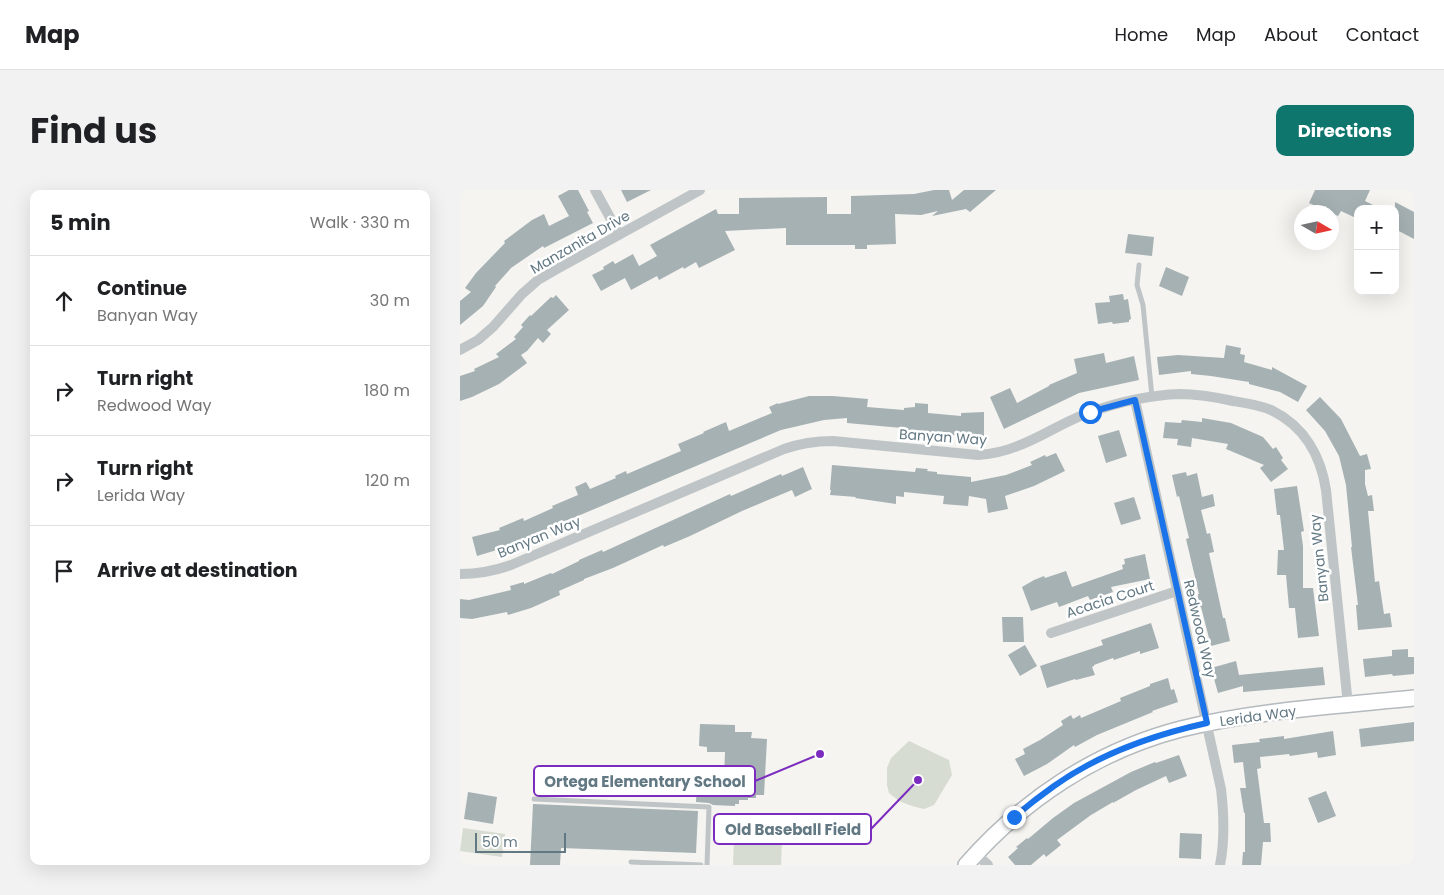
<!DOCTYPE html>
<meta charset="utf-8">
<style>
body{margin:0;font-family:Poppins,sans-serif;background:#f2f2f2;color:#202124}
.controls{position:absolute;right:15px;top:15px;display:grid;overflow:hidden;border-radius:10px;box-shadow:0 5px 20px #0002}
.controls button{width:45px;height:45px;display:grid;place-items:center;padding:0;border:0;border-bottom:1px solid #e0e0e0;background:#fff;color:#202124;font:25px sans-serif}
.compass{position:absolute;left:834px;top:15px;width:45px;height:45px;border-radius:50%;background:#fff;box-shadow:0 5px 20px #0002;rotate:99deg}
.scale{position:absolute;left:15px;bottom:12px;width:91px;box-sizing:border-box;padding-left:5px;border:2px solid #627883;border-top:0;font-size:14px;line-height:18px;white-space:nowrap;color:#627883;-webkit-text-stroke:4px #fff;paint-order:stroke}
.stop{position:absolute;width:15px;height:15px;margin:-11px;border:4px solid #1a73e8;border-radius:50%;background:#fff}
.stop.end{background:#1a73e8;border-color:#fff;box-shadow:0 1px 5px #0008}
.list{margin:0;padding:0;list-style:none}
h2{display:flex;justify-content:space-between;align-items:center;height:65px;margin:0;padding:0 20px;font-size:21px}
h2 small{font-size:16px;font-weight:400;color:#757577}
.list li{display:grid;grid-template-columns:32px 1fr auto;gap:15px;align-items:center;box-sizing:border-box;height:90px;padding:0 20px;border-top:1px solid #e0e0e0}
.list b{display:block;font-size:19px;white-space:nowrap}
.list p{margin:0;font-size:16px;white-space:nowrap;color:#757577}
.list em{font-size:16px;font-style:normal;color:#757577}
.icon{flex:none;width:28px;height:28px;fill:none;stroke:currentColor;stroke-width:2;stroke-linecap:round;stroke-linejoin:round}
.map{position:relative;flex:none;width:954px;height:675px;overflow:hidden;border-radius:10px}
header{display:flex;align-items:center;gap:30px;box-sizing:border-box;height:70px;padding:0 25px;background:#fff;border-bottom:1px solid #e0e0e0}
header strong{font-size:24px}
nav{display:flex;gap:28px;margin-inline-start:auto;font-size:18px}
.intro{display:flex;align-items:center;justify-content:space-between;box-sizing:border-box;height:120px;padding:0 30px}
h1{margin:0;font-size:35px}
.button{padding:12px 22px;border-radius:10px;background:#0f766e;color:#fff;font-size:18px;font-weight:700}
main{display:flex;gap:30px;padding:0 30px}
aside{flex:1;background:#fff;border-radius:10px;box-shadow:0 5px 20px #0002}
.map>svg:first-child{display:block}
.park{fill:#d6dcd1}
.building{fill:#a6b1b4}
.lines{fill:none;stroke-linecap:round;stroke-linejoin:round}
.secondary-casing{stroke:#b4babe;stroke-width:18}
.lane{stroke:#bfc5c7;stroke-width:5}
.street{stroke:#bfc5c7;stroke-width:10}
.secondary{stroke:#fff;stroke-width:15}
.route{stroke:#1a73e8;stroke-width:6}
.labels{text-anchor:middle;dominant-baseline:central;stroke-width:5;stroke-linejoin:round;paint-order:stroke}
.street-label{font-size:14px;fill:#627883;stroke:#fff}
.leader{fill:none;stroke:#7b2cbf;stroke-width:2}
.callout-dot{fill:#7b2cbf;stroke:#fff;stroke-width:2}
.callout{fill:#fff;stroke:#7b2cbf;stroke-width:2}
.callout-label{font-size:15px;text-anchor:middle;font-weight:bold;fill:#627883}
</style>
<header>
<strong>Map</strong>
<nav><a>Home</a><a>Map</a><a>About</a><a>Contact</a></nav>
</header>
<div class="intro"><h1>Find us</h1><a class="button">Directions</a></div>
<main>
<aside>
<h2>5 min<small>Walk · 330 m</small></h2>
<ul class="list">
<li><svg class="icon" aria-label="ahead" viewBox="0 0 24 24"><path d="M12 20V5M6 11l6-6 6 6"/></svg><div><b>Continue</b><p>Banyan Way</p></div><em>30 m</em></li>
<li><svg class="icon" aria-label="right" viewBox="0 0 24 24"><path d="M7 20v-9h11M14 6l5 5-5 5"/></svg><div><b>Turn right</b><p>Redwood Way</p></div><em>180 m</em></li>
<li><svg class="icon" aria-label="right" viewBox="0 0 24 24"><path d="M7 20v-9h11M14 6l5 5-5 5"/></svg><div><b>Turn right</b><p>Lerida Way</p></div><em>120 m</em></li>
<li><svg class="icon" aria-label="arrive" viewBox="0 0 24 24"><path d="M6 21V4h12l-3 4 3 4H6"/></svg><div><b>Arrive at destination</b></div></li>
</ul>
</aside>
<div class="map">
<svg width="954" height="675" viewBox="0 0 954 675">
<rect width="100%" height="100%" fill="#f5f4f0"/>
<g class="park">
<polygon points="449,551 489,570 492,585 474,615 464,619 452,616 439,611 429,603 427,595 427,578 431,568"/>
<polygon points="275,623 323,624 321,675 273,675"/>
<polygon points="3,638 45,644 42,667 0,661"/>
</g>
<g class="building">
<polygon points="109,0 118,0 129,21 127,22 133,33 84,58 83,56 51,78 35,96 36,97 23,116 0,135 0,111 11,102 5,98 16,83 45,53 44,51 72,30 84,24 89,36 109,26 98,6"/>
<polygon points="161,0 191,0 167,12"/>
<polygon points="474,0 489,0 492,10 504,0 536,0 510,22 506,19 472,26 478,21 461,25 435,24 436,54 407,55 407,59 395,59 395,55 326,55 326,38 265,41 275,60 239,78 236,72 224,79 223,77 199,90 197,86 171,100 165,88 141,101 132,85 144,79 143,77 153,71 155,74 173,64 179,76 197,66 190,55 256,19 258,24 279,24 279,8 367,7 367,24 391,24 391,6 454,4"/>
<polygon points="855,0 910,0 905,11 921,19 898,19 898,29 881,21 878,26 849,13"/>
<polygon points="935,12 954,22 954,49 935,39"/>
<polygon points="668,44 694,47 692,66 665,63"/>
<polygon points="706,77 729,87 722,106 699,96"/>
<polygon points="663,104 664,110 668,109 671,129 669,130 669,132 653,134 652,132 638,134 635,113 650,112 649,106"/>
<polygon points="96,105 109,120 87,140 91,144 83,153 78,148 67,161 61,165 67,173 39,194 12,207 0,211 0,186 15,181 14,179 39,167 36,164 56,149 54,147 63,137 61,135 70,125 71,126 91,107 93,108"/>
<polygon points="766,155 781,158 780,164 785,165 784,172 812,180 812,177 847,196 838,212 820,202 789,194 789,192 751,186 731,184 731,181 699,185 697,167 718,165 764,168"/>
<polygon points="644,163 646,173 674,166 679,190 619,203 544,239 530,207 550,198 557,213 589,196 589,195 617,183 614,169"/>
<polygon points="349,206 373,206 408,209 407,217 444,220 444,218 455,217 455,213 468,214 468,223 501,226 501,223 524,222 524,246 501,246 470,242 442,240 442,238 387,233 387,228 364,230 321,240 40,359 17,366 12,347 40,340 39,338 63,328 64,331 93,318 92,316 118,305 115,297 126,292 130,299 156,288 155,286 166,281 167,284 221,261 218,254 244,243 243,242 266,232 269,241 312,223 309,217 318,213 318,214"/>
<polygon points="860,207 881,229 900,266 907,264 911,279 905,280 905,294 908,306 912,305 914,321 908,321 915,392 919,391 924,424 930,423 932,437 898,440 896,415 898,415 891,357 892,357 886,295 879,266 865,241 846,220"/>
<polygon points="742,228 771,233 803,247 813,259 816,257 823,268 821,270 828,279 811,292 800,278 804,275 766,259 768,254 732,248 731,257 717,255 718,249 703,248 705,232 721,233 722,230 742,232"/>
<polygon points="659,240 667,266 646,273 638,246"/>
<polygon points="596,263 605,281 574,296 545,306 548,319 528,323 526,309 509,306 508,316 483,314 484,306 444,302 444,307 436,306 436,314 395,308 396,307 370,305 371,300 370,300 372,275 455,282 456,278 468,279 467,281 477,282 477,284 511,287 511,292 546,285 572,275 570,272 585,265 586,267"/>
<polygon points="343,277 352,299 335,307 332,300 282,321 230,346 204,357 203,355 153,378 124,389 124,390 99,401 100,405 71,418 48,425 47,422 12,429 0,428 0,409 9,410 51,400 50,396 64,392 64,394 91,383 92,384 119,371 119,370 142,360 143,362 270,304 271,306 321,284 322,286"/>
<polygon points="726,282 727,286 737,283 742,307 753,304 755,316 741,320 747,344 750,343 754,362 749,363 763,428 765,428 770,451 751,456 741,417 738,417 737,408 738,408 738,404 739,404 726,349 729,348 719,306 717,307 712,285"/>
<polygon points="837,296 844,341 841,342 843,356 843,398 853,398 859,446 838,448 835,418 829,418 826,385 817,385 818,360 824,360 820,325 817,325 814,299"/>
<polygon points="674,307 681,329 661,335 654,313"/>
<polygon points="685,364 690,389 651,397 653,402 630,410 628,406 599,417 597,412 571,421 562,397 574,390 584,386 585,388 606,381 612,397 663,379 662,375 665,374 664,369"/>
<polygon points="542,427 563,427 564,452 543,452"/>
<polygon points="691,433 699,458 680,464 680,461 654,470 653,468 634,475 634,476 632,477 635,485 616,490 615,489 587,498 580,476 643,455 641,450"/>
<polygon points="565,455 577,476 560,486 548,465"/>
<polygon points="948,459 948,467 954,467 954,484 933,486 932,484 905,487 903,469 932,466 932,460"/>
<polygon points="776,471 779,485 863,477 865,495 783,502 783,496 758,503 751,478"/>
<polygon points="708,488 711,500 714,499 718,512 692,521 693,522 637,545 615,557 614,555 587,574 564,586 555,569 565,564 563,559 580,550 603,535 601,531 611,525 613,529 620,525 621,528 661,511 660,508 690,496 690,494"/>
<polygon points="954,532 954,551 901,557 899,539"/>
<polygon points="240,534 275,535 275,542 292,542 291,548 307,549 304,605 296,605 296,608 288,608 288,610 279,610 279,614 275,614 275,616 253,615 249,613 236,612 237,593 246,593 246,587 264,588 265,562 247,562 247,557 239,556"/>
<polygon points="873,541 876,565 858,568 857,562 830,566 829,564 800,567 801,578 797,579 804,633 810,633 811,652 803,652 801,675 782,675 783,662 785,662 785,623 784,623 780,598 786,598 783,572 774,573 772,555 800,552 799,549 824,546 824,549"/>
<polygon points="719,565 727,586 709,593 706,586 676,600 653,613 653,612 631,625 597,650 601,655 586,667 584,664 571,675 555,675 548,667 558,658 556,657 567,648 568,649 593,628 614,613 671,582 695,572 696,573"/>
<polygon points="866,601 876,626 858,633 848,608"/>
<polygon points="8,602 37,607 33,634 4,629"/>
<polygon points="73,614 238,621 236,663 101,658 100,675 70,675"/>
<polygon points="720,643 742,644 741,669 719,668"/>
</g>
<g class="lines">
<defs>
<path id="secondary" d="M506 675C563 610 636 561 721 539 797 520 876 516 954 508"/>
</defs>
<use href="#secondary" class="secondary-casing"/>
<g class="lane">
<polyline points="679,75 677,95 683,115 692,207"/>
<polyline points="74,609 249,617 247,675"/>
<polyline points="171,672 241,675"/>
</g>
<g class="street">
<polyline points="135,0 159,44"/>
<polyline points="0,160 18,150 33,137 62,104 78,90 97,79 240,0"/>
<path d="M675 210 761 599C764 625 765 650 760 675"/>
<path d="M0 384C18 384 34 381 51 375L324 259C341 253 356 251 373 251L518 265C530 264 543 262 555 257 581 248 604 231 631 222 659 212 690 205 720 204 738 204 755 207 773 211 786 213 801 215 813 221 845 237 861 267 866 300L888 515"/>
<polyline points="591,443 717,401"/>
<polyline points="516,664 528,675"/>
</g>
<use href="#secondary" class="secondary"/>
</g>
<g class="lines">
<path class="route" d="M554 627C567 616 580 606 594 596 639 564 693 545 747 533L675 210 630 222"/>
</g>
<g class="labels">
<g class="street-label">
<text transform="translate(120 52) rotate(-30)">Manzanita Drive</text>
<text transform="translate(483 247) rotate(4)">Banyan Way</text>
<text transform="translate(79 347) rotate(-22)">Banyan Way</text>
<text transform="translate(859 368) rotate(-96)">Banyan Way</text>
<text transform="translate(650 409) rotate(-18)">Acacia Court</text>
<text transform="translate(740 439) rotate(77)">Redwood Way</text>
<text transform="translate(798 526) rotate(-8)">Lerida Way</text>
</g>
</g>
<path class="leader" d="M360 564L295 591M458 590L411 639"/>
<g class="callout-dot">
<circle cx="360" cy="564" r="5"/>
<circle cx="458" cy="590" r="5"/>
</g>
<g class="callout">
<rect x="74" y="576" width="221" height="30" rx="5"/>
<rect x="254" y="624" width="157" height="30" rx="5"/>
</g>
<g class="callout-label">
<text x="185" y="597">Ortega Elementary School</text>
<text x="333" y="645">Old Baseball Field</text>
</g>
</svg>
<div class="controls">
<button>+</button>
<button>−</button>
</div>
<svg class="compass" viewBox="-18 -18 36 36"><path d="M0-13l5 13h-10z" fill="#e53935"/><path d="M0 13l5-13h-10z" fill="#757577"/></svg>
<div class="scale">50 m</div>
<div class="stop" style="left:630px;top:222px"></div>
<div class="stop end" style="left:554px;top:627px"></div>
</div>
</main>
